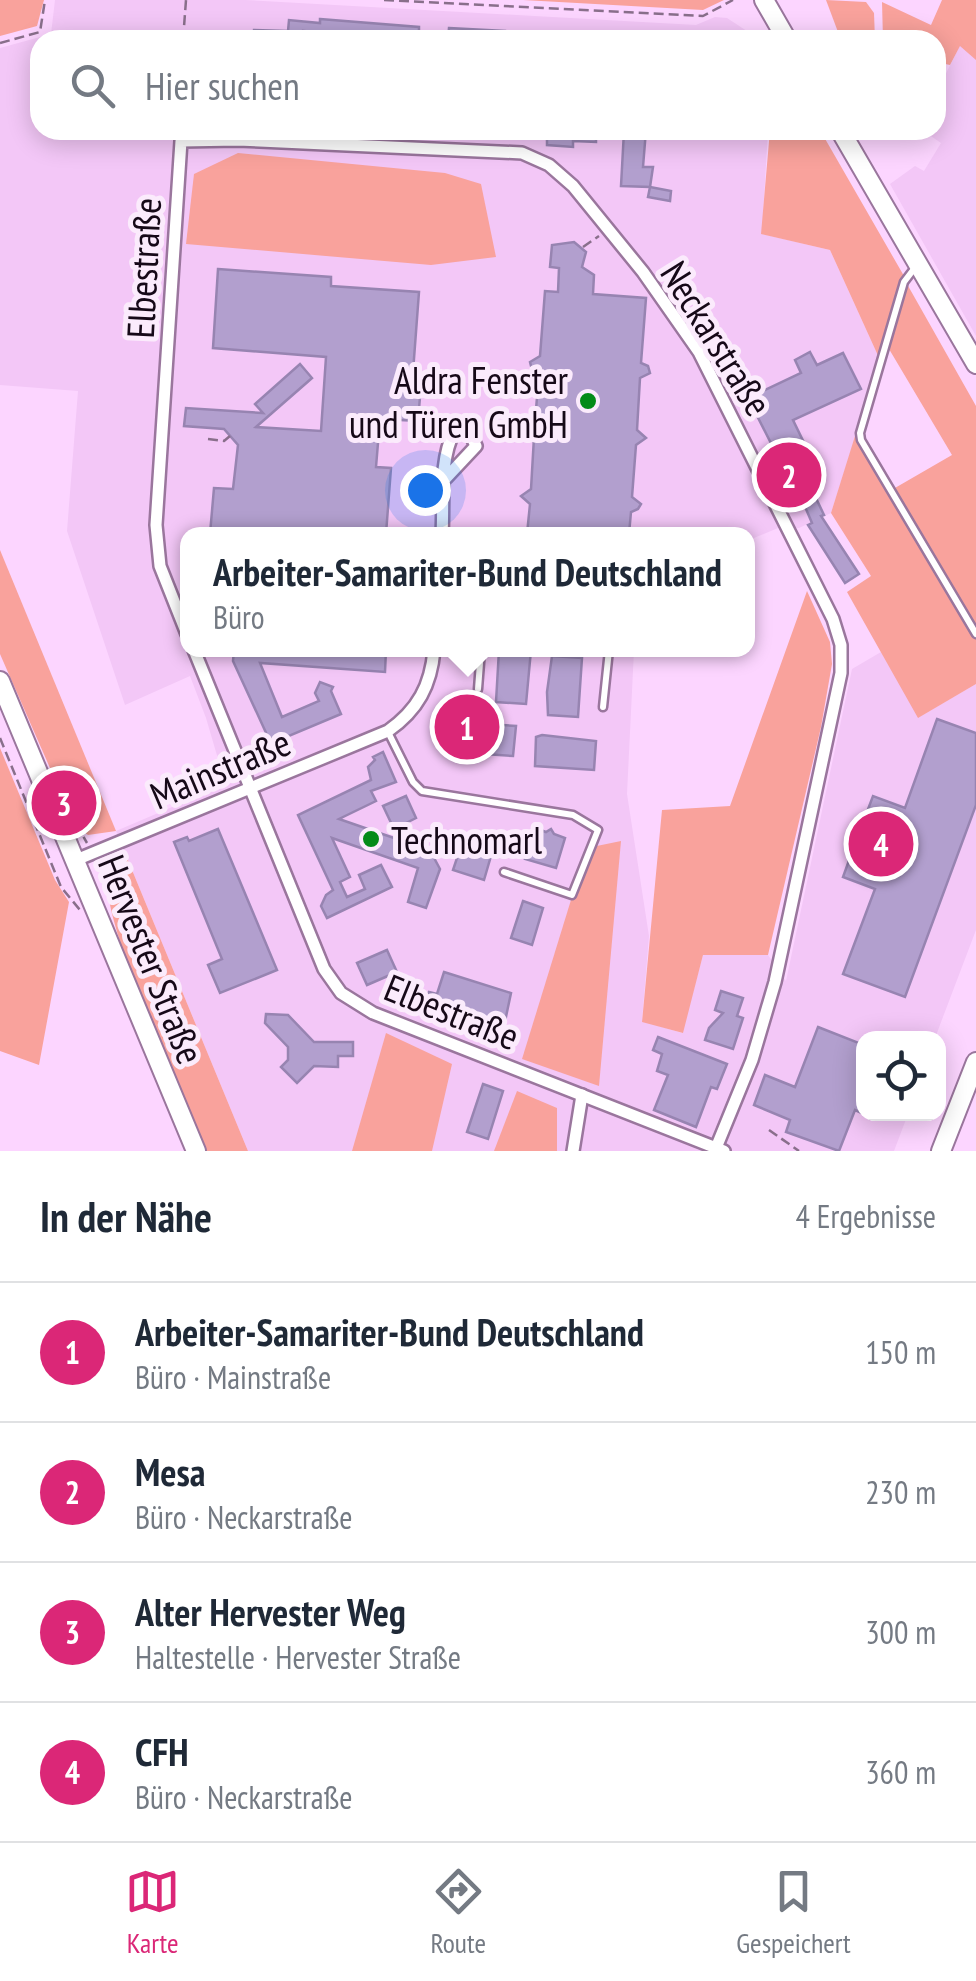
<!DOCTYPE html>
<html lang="de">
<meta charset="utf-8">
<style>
body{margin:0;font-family:"PT Sans Narrow",sans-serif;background:#f2f2f3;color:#1f2937}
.controls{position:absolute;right:30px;bottom:30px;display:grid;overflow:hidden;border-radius:20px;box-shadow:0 5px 25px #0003}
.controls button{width:90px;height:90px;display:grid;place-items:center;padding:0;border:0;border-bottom:2px solid #e0e1e3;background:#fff;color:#1f2937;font:50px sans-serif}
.you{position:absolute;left:425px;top:490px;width:35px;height:35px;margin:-25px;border:8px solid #fff;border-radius:50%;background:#1a73e8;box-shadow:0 0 0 15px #1a73e833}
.badge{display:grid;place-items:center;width:65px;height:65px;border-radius:50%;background:#db2777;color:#fff;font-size:32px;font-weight:700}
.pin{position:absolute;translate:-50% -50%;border:5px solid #fff;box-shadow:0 2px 10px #0006}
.popup{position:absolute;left:180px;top:527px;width:575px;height:130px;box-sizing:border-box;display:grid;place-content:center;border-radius:20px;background:#fff;filter:drop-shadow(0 2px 8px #0005);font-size:32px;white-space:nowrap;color:#747a83}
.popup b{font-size:38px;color:#1f2937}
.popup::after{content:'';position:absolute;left:50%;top:100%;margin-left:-20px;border:20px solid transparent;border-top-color:#fff}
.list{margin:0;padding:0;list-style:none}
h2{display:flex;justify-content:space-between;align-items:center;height:130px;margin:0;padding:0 40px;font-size:42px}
h2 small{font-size:32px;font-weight:400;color:#747a83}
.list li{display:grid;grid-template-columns:65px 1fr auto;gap:30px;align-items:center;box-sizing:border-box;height:140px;padding:0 40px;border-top:2px solid #e0e1e3}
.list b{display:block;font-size:38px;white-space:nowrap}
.list p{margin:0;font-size:32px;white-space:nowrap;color:#747a83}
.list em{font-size:32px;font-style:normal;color:#747a83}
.icon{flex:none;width:55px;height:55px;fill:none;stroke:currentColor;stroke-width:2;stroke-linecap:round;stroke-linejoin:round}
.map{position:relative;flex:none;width:976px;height:1151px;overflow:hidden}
.search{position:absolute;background:#fff;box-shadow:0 5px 25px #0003;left:30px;right:30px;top:30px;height:110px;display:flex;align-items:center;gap:25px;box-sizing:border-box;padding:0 35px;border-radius:30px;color:#747a83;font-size:38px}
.sheet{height:690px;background:#fff}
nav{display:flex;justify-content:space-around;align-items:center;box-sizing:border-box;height:140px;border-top:2px solid #e0e1e3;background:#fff;font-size:28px;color:#747a83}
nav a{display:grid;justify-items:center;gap:5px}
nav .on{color:#db2777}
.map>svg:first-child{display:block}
.built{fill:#f3c7f7}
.green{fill:#f9a29c}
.building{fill:#b29fce;stroke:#9784b1;stroke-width:2.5}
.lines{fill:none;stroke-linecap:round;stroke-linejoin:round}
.lane-casing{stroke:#9a769d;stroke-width:11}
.street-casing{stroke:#9a769d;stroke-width:16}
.secondary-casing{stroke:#9a769d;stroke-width:22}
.primary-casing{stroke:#9a769d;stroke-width:22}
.path{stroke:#896f8b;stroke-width:2.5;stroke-dasharray:10 5;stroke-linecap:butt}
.lane{stroke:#fff;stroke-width:6}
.street{stroke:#fff;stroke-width:11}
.secondary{stroke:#fff;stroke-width:18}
.primary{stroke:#fff;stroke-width:18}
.poi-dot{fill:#048b18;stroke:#fbebfc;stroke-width:4}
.labels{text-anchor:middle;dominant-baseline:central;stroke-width:10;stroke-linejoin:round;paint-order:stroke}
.street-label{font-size:38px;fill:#160918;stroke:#fbebfc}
.poi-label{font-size:38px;fill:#160918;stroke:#fbebfc;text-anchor:end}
</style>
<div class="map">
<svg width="976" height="1151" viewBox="0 0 976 1151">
<rect width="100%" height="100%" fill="#fcd5ff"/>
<g class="built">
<polygon points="55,0 245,0 696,25 715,17 727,18 753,35 756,40 40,40 40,130 768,130 762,234 830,250 880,360 831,513 799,528 778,528 747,541 747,534 187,534 187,650 634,650 627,794 649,936 642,1021 682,1033 703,955 768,955 786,981 852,669 881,652 919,717 976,684 976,930 935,1038 864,1038 864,1114 908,1114 894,1151 248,1151 116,831 198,796 221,781 221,769 206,718 190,676 125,705 67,531 78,391 0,385 0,48 51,34"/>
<polygon points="960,45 976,48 976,336 890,184 915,166 924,171 941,143 922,130 936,130 936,94"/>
</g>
<g class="green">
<polygon points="0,0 44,0 37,26 0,36"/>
<polygon points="523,0 724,0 703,10"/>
<polygon points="826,0 866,2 874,13 875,40 841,40"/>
<polygon points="942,0 976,0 976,60 960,46 950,65 936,62 936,40 883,40 882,2 931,25"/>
<polygon points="770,130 820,130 904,276 880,360 830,250 761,234"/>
<polygon points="238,153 445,173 481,184 496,257 431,265 186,244 194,174"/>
<polygon points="907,284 976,406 976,684 918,718 847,592 871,576 831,513 855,436 888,492 952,455 889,349"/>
<polygon points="0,550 116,831 88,835 75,825 0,654"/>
<polygon points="807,591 830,642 832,664 821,727 768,955 703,955 683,1033 642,1022 662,810 730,806"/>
<polygon points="0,748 55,880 69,902 39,1065 0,1051"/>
<polygon points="621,841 599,1086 522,1059 587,848"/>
<path d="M125 853 248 1151H206C185 1100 100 922 108 877 110 866 116 859 125 853Z"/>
<polygon points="386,1033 452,1064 432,1151 352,1151"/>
<polygon points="517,1091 557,1108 557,1151 494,1151"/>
</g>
<g class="building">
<polygon points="320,19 419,27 419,40 330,40 331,34 303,31 302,40 253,40 254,30 288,31 289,20 320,23"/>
<polygon points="449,28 505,31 505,40 448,40"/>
<polygon points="538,130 596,130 596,142 573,141 573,147 547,145 547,139 538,138"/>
<polygon points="646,130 643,167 653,167 650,187 671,191 670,201 648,197 650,187 621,186 624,131"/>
<polygon points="574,242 586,252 582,267 594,275 593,294 646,298 641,363 648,366 650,373 640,378 637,430 646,438 636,445 632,497 641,504 638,509 631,512 629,534 527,534 530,504 521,496 531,489 534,437 525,430 535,423 539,371 531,366 530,362 540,356 545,291 558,292 559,268 550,267 552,245"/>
<polygon points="218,269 331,277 331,286 419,292 413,372 422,373 418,421 380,419 376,467 391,468 386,534 210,534 214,488 233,489 238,445 224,429 184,426 186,408 263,413 255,404 300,364 312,378 256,427 321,431 326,357 213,348"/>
<polygon points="810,352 817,365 843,353 861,389 793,420 808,451 791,459 801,481 786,488 775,466 781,463 748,398 801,373 795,360"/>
<polygon points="815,496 824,515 821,516 859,574 845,583 808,525 812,523 803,502"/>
<polygon points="234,650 386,650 385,672 260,663 282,717 319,701 315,693 320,682 333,687 331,691 341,714 277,741 268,737 233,661"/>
<polygon points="499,650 531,650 526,704 496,702"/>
<polygon points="552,656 582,658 578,717 548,715 547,692"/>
<polygon points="449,714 459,714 459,722 516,726 513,756 455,752 456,728 448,727"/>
<polygon points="937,719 976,733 976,805 905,997 843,974 875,889 843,877 856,841 853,840 856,832 859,833 873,796 905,808"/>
<polygon points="542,735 596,741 594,770 535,766 536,737"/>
<polygon points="383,752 396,782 371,791 376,801 339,819 423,848 421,852 433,856 440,869 426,908 408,902 418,868 332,838 350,877 340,882 347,897 365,889 359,875 381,865 392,887 327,918 321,906 326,895 333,890 298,815 371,780 368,767 375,760 373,757"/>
<polygon points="406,796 416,818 394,829 383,806"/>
<polygon points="535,828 546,832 551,829 554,834 565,838 556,868 525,859"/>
<polygon points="218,829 277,970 220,993 208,965 222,959 174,842 187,837 189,841"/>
<polygon points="463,840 493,849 484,880 453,870"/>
<polygon points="523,901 543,908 532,945 511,938"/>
<polygon points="387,950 397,972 367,985 357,963"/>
<polygon points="444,972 511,993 503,1031 488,1026 484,1038 430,1016 434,1003 426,1000 429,992 437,994"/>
<polygon points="721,991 743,998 737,1016 743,1018 733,1049 705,1040 709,1028 723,1013 715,1010"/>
<polygon points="266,1014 288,1015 314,1042 353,1042 353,1056 338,1056 338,1067 314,1066 297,1083 281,1067 288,1060 288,1047 265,1023"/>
<polygon points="818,1027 864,1045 864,1114 855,1110 839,1151 786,1132 790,1120 754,1105 765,1075 795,1087"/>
<polygon points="658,1037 727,1064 717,1089 711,1087 696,1127 654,1110 668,1075 657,1071 662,1054 653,1050"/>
<polygon points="483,1084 503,1091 488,1139 467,1132"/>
</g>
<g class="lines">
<defs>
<g id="lane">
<polyline points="917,265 904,282 860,433 861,440 976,634"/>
<polyline points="478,689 481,650"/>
<polyline points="603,707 609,650"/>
<polyline points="388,732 413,782 422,791 573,815 598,830 572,895 504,872"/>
</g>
<g id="street">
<path d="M442 534C444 504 439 460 454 432L469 431 476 446 446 478"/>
<polyline points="187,634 160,566 156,525 181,141 238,140 522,153 549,165 573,186 643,272 699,352 833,619 841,645 841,673 775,982 752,1060 716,1148"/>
<polyline points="194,650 324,969 341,993 373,1013 724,1151"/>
<path d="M76 860 388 731C418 710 431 685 434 650"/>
<polyline points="573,1151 582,1095"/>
</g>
<g id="secondary">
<polyline points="0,681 196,1151"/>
<polyline points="941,1151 976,1062"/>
</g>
<g id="primary">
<polyline points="764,0 787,40"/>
<polyline points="840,130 976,364"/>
</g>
</defs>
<use href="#lane" class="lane-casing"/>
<use href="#street" class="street-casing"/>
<use href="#secondary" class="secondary-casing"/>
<use href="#primary" class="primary-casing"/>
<g class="path">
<polyline points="384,0 703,16 733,0"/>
<polyline points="183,40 186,0"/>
<polyline points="0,43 40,32 45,0"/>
<polyline points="583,247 599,236"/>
<polyline points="208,439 224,441 230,436"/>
<polyline points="0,738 61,887 80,910"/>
<polyline points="76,824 87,843"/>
<polyline points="769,1130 799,1151"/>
</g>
<use href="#lane" class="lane"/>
<use href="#street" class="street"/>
<use href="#secondary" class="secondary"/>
<use href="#primary" class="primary"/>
</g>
<g class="poi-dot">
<circle cx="588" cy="401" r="10"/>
<circle cx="371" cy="839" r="10"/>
</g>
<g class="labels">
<g class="street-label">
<text transform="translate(143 268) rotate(-87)">Elbestraße</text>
<text transform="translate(717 338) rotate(58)">Neckarstraße</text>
<text transform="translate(220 768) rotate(-23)">Mainstraße</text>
<text transform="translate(152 959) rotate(68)">Hervester Straße</text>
<text transform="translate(452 1011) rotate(22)">Elbestraße</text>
</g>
<g class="poi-label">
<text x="568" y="379">Aldra Fenster<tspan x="568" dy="44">und Türen GmbH</tspan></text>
<text x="391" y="839" text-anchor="start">Technomarl</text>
</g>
</g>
</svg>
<div class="controls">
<button><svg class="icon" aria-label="locate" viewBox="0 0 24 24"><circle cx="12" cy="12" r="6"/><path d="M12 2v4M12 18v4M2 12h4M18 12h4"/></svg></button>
</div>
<div class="you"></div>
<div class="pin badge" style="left:467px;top:727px">1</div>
<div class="popup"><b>Arbeiter-Samariter-Bund Deutschland</b>Büro</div>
<div class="pin badge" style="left:789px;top:475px">2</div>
<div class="pin badge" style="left:64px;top:803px">3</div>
<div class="pin badge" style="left:881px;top:844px">4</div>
<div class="search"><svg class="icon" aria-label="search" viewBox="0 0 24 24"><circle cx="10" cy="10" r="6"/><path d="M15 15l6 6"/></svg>Hier suchen</div>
</div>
<section class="sheet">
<h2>In der Nähe<small>4 Ergebnisse</small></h2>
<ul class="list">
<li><span class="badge">1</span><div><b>Arbeiter-Samariter-Bund Deutschland</b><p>Büro · Mainstraße</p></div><em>150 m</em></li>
<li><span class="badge">2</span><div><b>Mesa</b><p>Büro · Neckarstraße</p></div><em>230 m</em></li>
<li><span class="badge">3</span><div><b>Alter Hervester Weg</b><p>Haltestelle · Hervester Straße</p></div><em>300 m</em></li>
<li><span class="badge">4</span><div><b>CFH</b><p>Büro · Neckarstraße</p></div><em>360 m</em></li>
</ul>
</section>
<nav>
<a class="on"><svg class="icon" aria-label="map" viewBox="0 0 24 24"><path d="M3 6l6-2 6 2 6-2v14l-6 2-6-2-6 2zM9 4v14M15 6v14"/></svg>Karte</a>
<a><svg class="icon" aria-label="directions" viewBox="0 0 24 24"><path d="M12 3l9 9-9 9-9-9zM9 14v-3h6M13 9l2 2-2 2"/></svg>Route</a>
<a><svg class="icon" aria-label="saved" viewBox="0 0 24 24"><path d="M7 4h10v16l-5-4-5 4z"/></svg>Gespeichert</a>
</nav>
